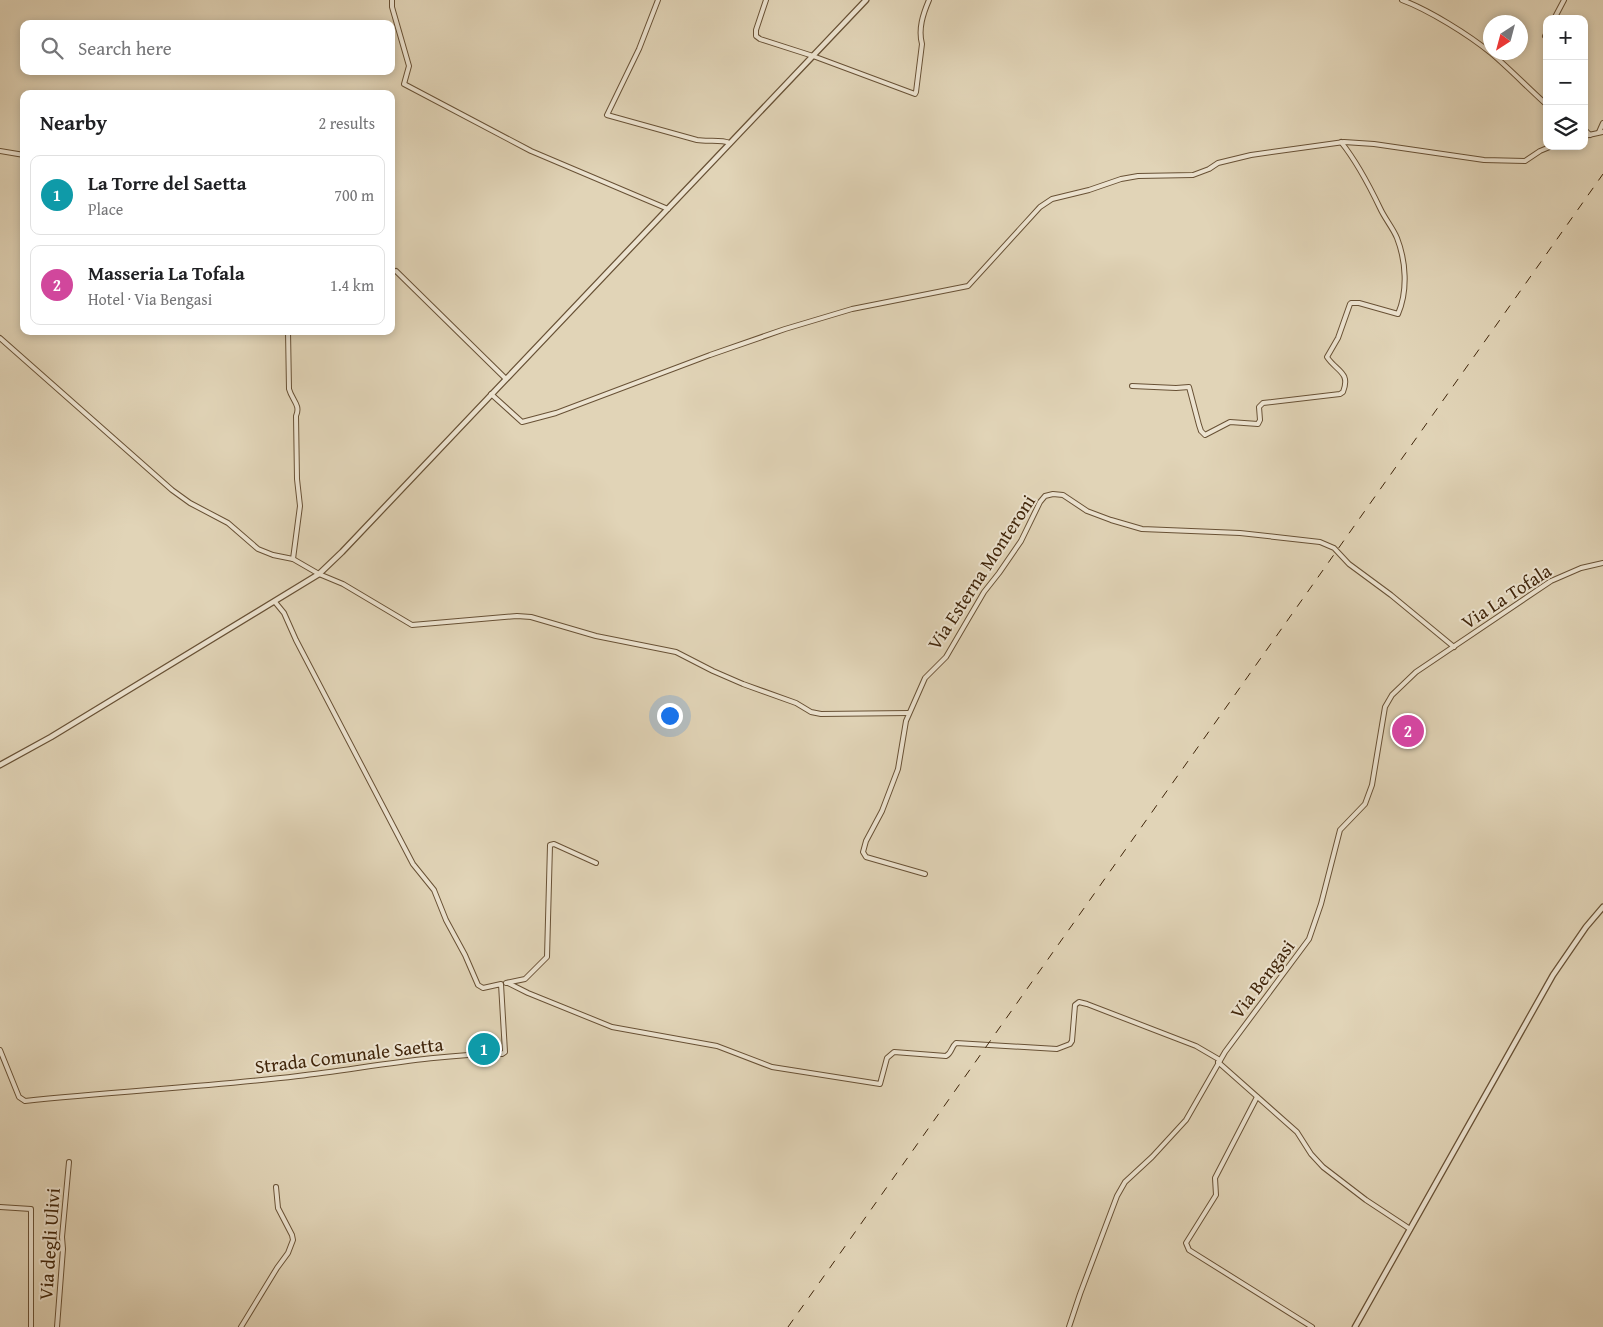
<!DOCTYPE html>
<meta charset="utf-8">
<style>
body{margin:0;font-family:"Gentium Book Plus",serif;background:#f6f6f6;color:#202124}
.controls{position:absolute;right:15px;top:15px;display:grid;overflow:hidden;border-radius:10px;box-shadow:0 2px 8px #0003}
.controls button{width:45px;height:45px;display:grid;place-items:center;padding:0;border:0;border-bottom:1px solid #e0e0e0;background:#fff;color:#202124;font:25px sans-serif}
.compass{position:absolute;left:1483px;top:15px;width:45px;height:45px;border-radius:50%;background:#fff;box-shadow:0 2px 8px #0003;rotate:216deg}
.you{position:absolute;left:669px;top:715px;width:18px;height:18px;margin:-12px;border:4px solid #fff;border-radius:50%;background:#1a73e8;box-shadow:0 0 0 8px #1a73e833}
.badge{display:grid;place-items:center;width:32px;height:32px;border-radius:50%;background:#0b8043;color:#fff;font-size:16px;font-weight:700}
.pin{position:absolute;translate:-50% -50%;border:2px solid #fff;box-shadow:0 1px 5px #0006}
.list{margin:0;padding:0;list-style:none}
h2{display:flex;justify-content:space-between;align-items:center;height:65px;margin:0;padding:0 20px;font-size:21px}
h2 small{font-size:16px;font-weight:400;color:#757577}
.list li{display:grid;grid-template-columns:32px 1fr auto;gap:15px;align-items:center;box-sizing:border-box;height:80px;margin:0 10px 10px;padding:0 10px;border:1px solid #e0e0e0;border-radius:10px}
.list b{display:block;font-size:19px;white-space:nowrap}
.list p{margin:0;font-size:16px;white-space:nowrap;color:#757577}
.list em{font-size:16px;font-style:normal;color:#757577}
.icon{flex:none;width:28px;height:28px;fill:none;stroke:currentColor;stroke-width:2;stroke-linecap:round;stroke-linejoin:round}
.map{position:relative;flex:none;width:1603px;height:1327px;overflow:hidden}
.search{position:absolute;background:#fff;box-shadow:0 2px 8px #0003;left:20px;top:20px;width:375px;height:55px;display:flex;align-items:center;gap:12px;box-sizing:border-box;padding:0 18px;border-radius:10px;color:#757577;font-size:19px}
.panel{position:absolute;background:#fff;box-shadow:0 2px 8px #0003;left:20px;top:90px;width:375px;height:245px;border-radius:10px}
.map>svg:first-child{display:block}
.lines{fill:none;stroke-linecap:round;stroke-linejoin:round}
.minor-casing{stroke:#685135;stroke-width:6}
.tertiary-casing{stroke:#685135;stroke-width:7}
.minor{stroke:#ece3d0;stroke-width:4}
.tertiary{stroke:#ece3d0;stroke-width:4.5}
.rail{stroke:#40250a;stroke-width:1;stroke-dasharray:9 9;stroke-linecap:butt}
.labels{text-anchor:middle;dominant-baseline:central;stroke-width:4;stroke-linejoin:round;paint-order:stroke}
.street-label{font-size:19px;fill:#40250a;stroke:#ece3d0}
</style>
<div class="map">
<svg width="1603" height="1327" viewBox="0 0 1603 1327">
<rect width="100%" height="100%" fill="#e1d4b7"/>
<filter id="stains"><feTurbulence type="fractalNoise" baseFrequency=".004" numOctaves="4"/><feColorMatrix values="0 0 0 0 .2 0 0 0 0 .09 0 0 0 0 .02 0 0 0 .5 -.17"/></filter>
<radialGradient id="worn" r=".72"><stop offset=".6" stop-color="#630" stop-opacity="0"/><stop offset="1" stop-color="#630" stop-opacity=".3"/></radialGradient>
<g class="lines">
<defs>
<g id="minor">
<polyline points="392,0 392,7 409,66 404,84 531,151 668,209"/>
<path d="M658 0 639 49 607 115 697 140C708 142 720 139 730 143"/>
<path d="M766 0 756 30V36L760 39 813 56 915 94 916 92 922 44C918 29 923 14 929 0"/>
<path d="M1402 0C1429 10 1469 35 1491 53 1510 69 1528 88 1547 105"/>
<polyline points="1554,19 1564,0"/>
<polyline points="1545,36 1547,32"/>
<polyline points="1584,129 1590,135"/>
<polyline points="1599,132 1603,123"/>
<polyline points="1584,136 1603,132"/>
<polyline points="0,151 24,155"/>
<polyline points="396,271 506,379"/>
<path d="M288 331 289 389C292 400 301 405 296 416L297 479 300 506 293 559"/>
<polyline points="0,338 172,490 190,503 228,523 258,549 273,555 293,559 319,574 343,584 412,625 517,616 531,617 596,636 676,652 713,671 743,684 796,703 811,712 821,714 909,713"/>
<path d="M1132 386 1176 388 1189 387 1199 425 1201 431 1205 435 1230 422 1258 424 1260 420 1259 407 1263 403 1340 394 1343 392C1351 372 1336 371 1327 357L1338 338 1350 304 1351 303H1359L1398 314C1408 291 1406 261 1397 238 1393 228 1385 219 1380 208 1369 185 1357 162 1341 142"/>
<polyline points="491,394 522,422 556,413 710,355 785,329 852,309 968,286 1040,207 1052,199 1089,190 1121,179 1138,176 1193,175 1209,169 1218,163 1251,155 1344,142 1374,144 1484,160 1525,161 1540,151 1552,146"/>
<polyline points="925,874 866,857 863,852 866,841 882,811 898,769 906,721 925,678 946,657 984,592 999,573 1021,541 1040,502 1045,496 1053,494 1063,495 1087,511 1111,520 1142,529 1240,533 1320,542 1334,548 1349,564 1391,595 1454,647"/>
<polyline points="506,983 525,979 547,957 550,845 554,844 596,863"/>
<path d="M508 983 528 993 612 1027 717 1046 772 1067 880 1084 887 1058 894 1052 946 1056C952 1053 951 1047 956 1043L1057 1049 1070 1044 1072 1041 1075 1005 1079 1002 1087 1004 1196 1046 1220 1060"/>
<path d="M0 1050 19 1097 25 1101C116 1091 207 1087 298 1076 366 1068 434 1054 502 1054L505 1052 501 984 483 988 478 985 465 955 446 920 434 890 413 864 296 640 284 613 275 602"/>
<polyline points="1218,1062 1297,1132 1311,1154 1323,1167 1366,1200 1410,1229"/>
<polyline points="1257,1097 1215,1178 1216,1195 1186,1243 1189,1250 1312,1327"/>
<polyline points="0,1207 31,1209 31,1327"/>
<polyline points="57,1327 63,1249 62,1237 69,1162"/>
<polyline points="241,1327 277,1268 288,1253 293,1240 292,1235 278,1208 276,1187"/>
<polyline points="1069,1327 1080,1294 1117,1196 1125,1182 1152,1157 1186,1120 1225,1052 1309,939 1321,904 1340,830 1365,804 1372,785 1385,707 1392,695 1416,672 1551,581 1581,568 1603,563"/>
</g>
<g id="tertiary">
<polyline points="0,765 51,737 319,574 342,552 866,0"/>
<polyline points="1355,1327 1553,975 1586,927 1603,907"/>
</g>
</defs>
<use href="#minor" class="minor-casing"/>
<use href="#tertiary" class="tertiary-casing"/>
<use href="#minor" class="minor"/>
<use href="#tertiary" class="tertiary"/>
<polyline class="rail" points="788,1327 1603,174"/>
</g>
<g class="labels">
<g class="street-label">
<text transform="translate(981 572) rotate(-57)">Via Esterna Monteroni</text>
<text transform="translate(1506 596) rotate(-33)">Via La Tofala</text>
<text transform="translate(1262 979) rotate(-53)">Via Bengasi</text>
<text transform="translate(349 1055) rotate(-7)">Strada Comunale Saetta</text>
<text transform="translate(49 1244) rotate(-86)">Via degli Ulivi</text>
</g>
</g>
<rect width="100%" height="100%" filter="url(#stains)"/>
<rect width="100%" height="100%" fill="url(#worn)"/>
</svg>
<div class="controls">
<button>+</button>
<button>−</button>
<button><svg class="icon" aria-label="layers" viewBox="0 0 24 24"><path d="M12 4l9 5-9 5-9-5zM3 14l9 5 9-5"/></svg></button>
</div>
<svg class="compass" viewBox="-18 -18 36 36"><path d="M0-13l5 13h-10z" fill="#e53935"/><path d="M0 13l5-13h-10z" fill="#757577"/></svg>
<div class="you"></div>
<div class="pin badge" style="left:484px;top:1049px;background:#0f9aa8">1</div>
<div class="pin badge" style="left:1408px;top:731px;background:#d1479c">2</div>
<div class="search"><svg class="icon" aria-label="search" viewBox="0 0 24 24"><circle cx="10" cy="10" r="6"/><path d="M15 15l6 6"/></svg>Search here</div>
<section class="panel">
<h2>Nearby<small>2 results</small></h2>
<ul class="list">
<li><span class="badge" style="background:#0f9aa8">1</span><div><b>La Torre del Saetta</b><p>Place</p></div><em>700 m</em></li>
<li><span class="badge" style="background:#d1479c">2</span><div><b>Masseria La Tofala</b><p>Hotel · Via Bengasi</p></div><em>1.4 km</em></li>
</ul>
</section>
</div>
